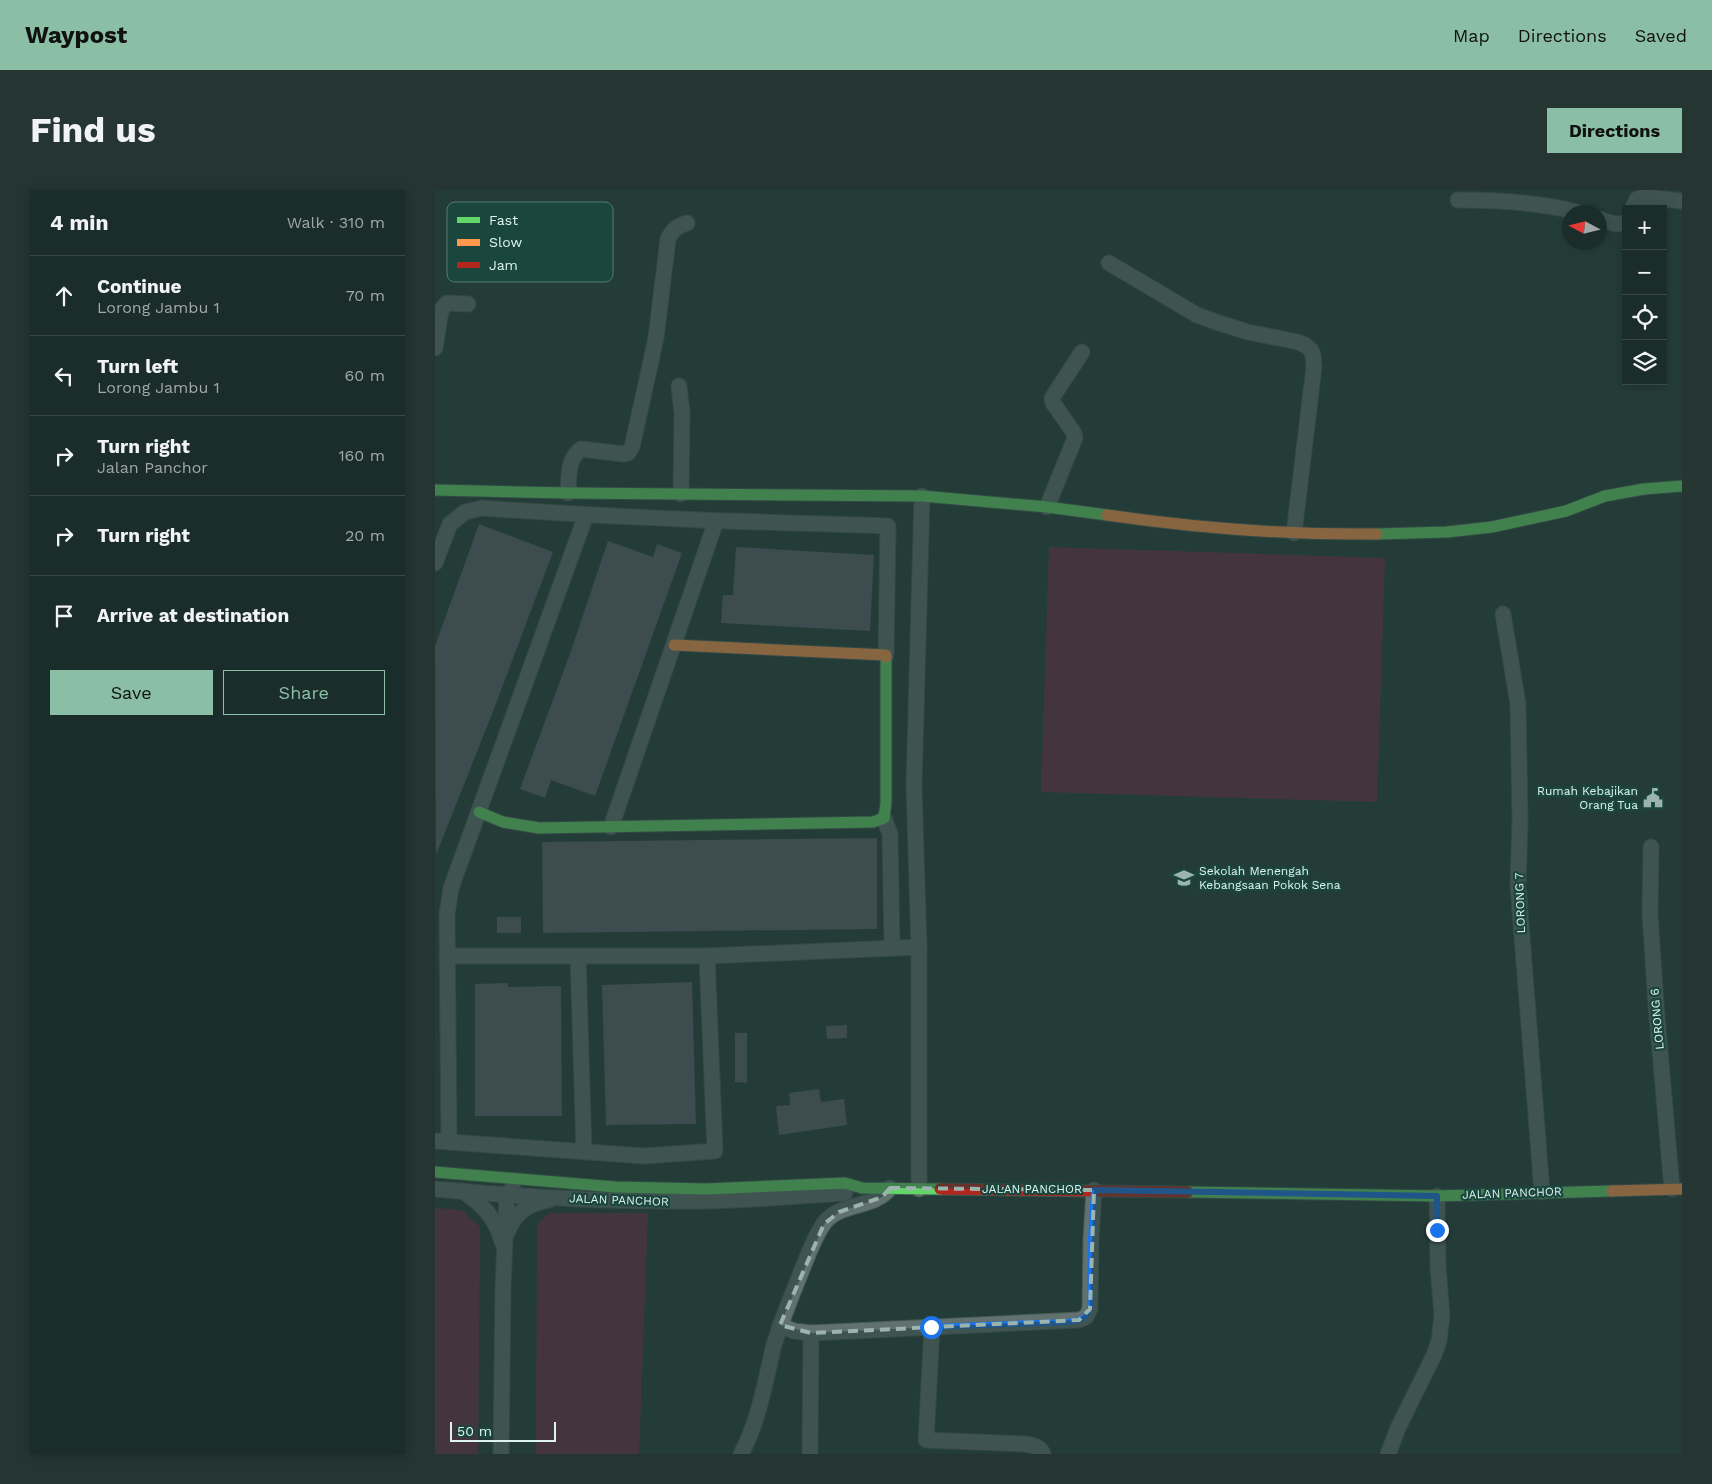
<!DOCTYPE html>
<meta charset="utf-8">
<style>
body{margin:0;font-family:"Work Sans",sans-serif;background:#243532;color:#f1f3f6}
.controls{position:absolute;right:15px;top:15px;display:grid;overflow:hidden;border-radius:0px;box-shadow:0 2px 12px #0003}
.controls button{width:45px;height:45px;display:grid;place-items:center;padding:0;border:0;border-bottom:1px solid #394947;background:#1b2d2a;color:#f1f3f6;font:25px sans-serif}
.compass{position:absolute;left:1127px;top:15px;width:45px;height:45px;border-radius:50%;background:#1b2d2a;box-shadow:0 2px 12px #0003;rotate:277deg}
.scale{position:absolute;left:15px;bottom:12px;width:106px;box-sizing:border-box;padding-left:5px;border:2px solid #ddf4ee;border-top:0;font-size:14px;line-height:18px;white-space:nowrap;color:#ddf4ee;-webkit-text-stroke:4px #1a463e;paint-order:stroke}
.stop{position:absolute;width:15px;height:15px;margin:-11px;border:4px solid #1a73e8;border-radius:50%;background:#fff}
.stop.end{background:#1a73e8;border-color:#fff;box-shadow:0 1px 5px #0008}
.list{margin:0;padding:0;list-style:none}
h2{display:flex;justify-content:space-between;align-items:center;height:65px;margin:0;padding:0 20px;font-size:21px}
h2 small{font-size:16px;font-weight:400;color:#a0a8a8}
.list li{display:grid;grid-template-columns:32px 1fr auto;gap:15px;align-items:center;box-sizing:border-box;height:80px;padding:0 20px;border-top:1px solid #394947}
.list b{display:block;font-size:19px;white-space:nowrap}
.list p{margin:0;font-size:16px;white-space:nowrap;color:#a0a8a8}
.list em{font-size:16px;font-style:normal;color:#a0a8a8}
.actions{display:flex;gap:10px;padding:15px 20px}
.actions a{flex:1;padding:11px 0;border:1px solid #8abfa5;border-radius:0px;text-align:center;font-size:18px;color:#8abfa5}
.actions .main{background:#8abfa5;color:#111}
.icon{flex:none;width:28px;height:28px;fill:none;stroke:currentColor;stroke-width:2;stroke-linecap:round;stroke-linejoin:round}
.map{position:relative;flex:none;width:1247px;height:1264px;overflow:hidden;border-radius:0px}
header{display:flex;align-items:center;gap:30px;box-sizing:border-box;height:70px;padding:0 25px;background:#8abfa5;color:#111}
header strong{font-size:24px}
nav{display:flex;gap:28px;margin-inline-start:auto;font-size:18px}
.intro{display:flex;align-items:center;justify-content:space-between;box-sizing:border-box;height:120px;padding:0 30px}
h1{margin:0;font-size:35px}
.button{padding:12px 22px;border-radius:0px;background:#8abfa5;color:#111;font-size:18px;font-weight:700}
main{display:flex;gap:30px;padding:0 30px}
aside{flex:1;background:#1b2d2a;border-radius:0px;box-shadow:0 2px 12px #0003}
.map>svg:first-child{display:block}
.green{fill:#6a2c46}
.building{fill:#595f6b}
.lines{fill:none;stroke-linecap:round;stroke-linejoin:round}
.street-casing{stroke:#465954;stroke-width:17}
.fast-casing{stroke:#465954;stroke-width:13}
.slow-casing{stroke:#465954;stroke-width:13}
.jam-casing{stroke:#465954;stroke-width:13}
.street{stroke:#61726e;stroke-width:15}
.fast{stroke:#63d668;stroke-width:11}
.slow{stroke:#ff974d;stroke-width:11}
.jam{stroke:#b3261e;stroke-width:11}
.route{stroke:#1a73e8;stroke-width:6}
.marked{fill:none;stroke:#9cb4ae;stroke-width:4;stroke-dasharray:10 6;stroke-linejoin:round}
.labels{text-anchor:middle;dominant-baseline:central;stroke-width:4.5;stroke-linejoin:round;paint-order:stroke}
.poi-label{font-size:12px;fill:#ddf4ee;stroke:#1a463e;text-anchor:end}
.street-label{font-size:12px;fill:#ddf4ee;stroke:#1a463e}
.key{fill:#1a463e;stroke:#547a73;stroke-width:1}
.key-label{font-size:14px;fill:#ddf4ee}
</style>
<header>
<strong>Waypost</strong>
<nav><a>Map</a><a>Directions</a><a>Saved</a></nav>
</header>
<div class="intro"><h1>Find us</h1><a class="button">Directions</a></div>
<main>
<aside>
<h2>4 min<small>Walk · 310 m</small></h2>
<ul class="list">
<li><svg class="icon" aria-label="ahead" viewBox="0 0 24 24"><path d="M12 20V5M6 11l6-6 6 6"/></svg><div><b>Continue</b><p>Lorong Jambu 1</p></div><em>70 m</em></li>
<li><svg class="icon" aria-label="left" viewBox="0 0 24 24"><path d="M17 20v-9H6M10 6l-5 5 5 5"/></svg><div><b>Turn left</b><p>Lorong Jambu 1</p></div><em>60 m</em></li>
<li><svg class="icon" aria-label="right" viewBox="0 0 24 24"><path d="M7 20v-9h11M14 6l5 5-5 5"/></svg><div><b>Turn right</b><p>Jalan Panchor</p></div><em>160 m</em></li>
<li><svg class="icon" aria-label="right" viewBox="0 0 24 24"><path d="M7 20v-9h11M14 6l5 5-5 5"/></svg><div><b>Turn right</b></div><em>20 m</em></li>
<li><svg class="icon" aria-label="arrive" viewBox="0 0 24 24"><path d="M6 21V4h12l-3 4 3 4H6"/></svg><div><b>Arrive at destination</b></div></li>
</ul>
<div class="actions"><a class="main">Save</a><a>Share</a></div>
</aside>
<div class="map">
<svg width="1247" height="1264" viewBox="0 0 1247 1264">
<rect width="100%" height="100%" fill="#243c38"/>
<g class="green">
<polygon points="614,357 950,368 942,612 606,602"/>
<polygon points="0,1018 27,1020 45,1037 43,1264 0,1264"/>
<polygon points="115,1023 213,1023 204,1264 101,1264 102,1034"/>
</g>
<g class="building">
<polygon points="44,334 118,362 59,519 1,665 0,456"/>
<polygon points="173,351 218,367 222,354 247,363 160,606 116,590 110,608 85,599 136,461"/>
<polygon points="301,357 439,365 435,441 286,433 288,405 298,405"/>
<polygon points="442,648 442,739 108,743 107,652"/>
<rect x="62" y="727" width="24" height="16"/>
<polygon points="257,792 261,934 171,935 167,795"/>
<polygon points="73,793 73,797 126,796 127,926 40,926 40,794"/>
<polygon points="412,835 412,848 392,849 391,836"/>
<polygon points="300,843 312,843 312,893 300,892"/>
<polygon points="384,899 386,912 409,909 412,935 344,945 341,916 355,915 354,903"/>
</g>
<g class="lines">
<defs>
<g id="street">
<path d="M1023 10C1063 10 1103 12 1142 22"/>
<polyline points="1197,19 1202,9 1210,7 1247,11"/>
<polyline points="1164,29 1180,34 1191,33"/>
<polyline points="674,73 762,125 784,133 813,142 863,152 870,155 876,160 878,165 879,177 859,343"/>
<polyline points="0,158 5,126 7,119 12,113 33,114"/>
<polyline points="244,196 247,223 246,304"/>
<path d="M133 303C134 288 132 269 146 259L189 264 193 263 197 257 221 148 233 49C238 39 242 36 252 33"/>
<polyline points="612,317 640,248 639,243 618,213 617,208 647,162"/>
<path d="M0 373 15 334 30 322 47 318C182 328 318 332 453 336L451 465"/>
<polyline points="1068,424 1083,514 1085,631 1083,695 1107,1002"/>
<polyline points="449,628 455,644 457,758"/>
<polyline points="176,637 281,331"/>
<polyline points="1216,657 1215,724 1221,815 1237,999"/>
<polyline points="12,766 272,766 484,757"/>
<polyline points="143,766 149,961"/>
<polyline points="0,951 209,966 280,961 272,766"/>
<polyline points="14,952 12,725 16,698 151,325"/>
<path d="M0 999C87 1007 175 1012 262 1011 312 1011 361 1006 410 1003"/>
<polyline points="484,999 484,757 479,596 487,306"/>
<path d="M28 1001C48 1015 61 1028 67 1052"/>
<path d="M72 1043C80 1022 93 1014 114 1010"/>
<polyline points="345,1135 359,1141 376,1143 644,1130 651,1127 655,1119 656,1049 659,1000"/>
<path d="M497 1137 491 1250 589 1254C597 1255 605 1256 608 1264"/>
<polyline points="66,1264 68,1097 72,1005 78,998"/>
<path d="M306 1264C324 1231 330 1192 339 1155 347 1128 358 1103 368 1077 374 1063 380 1045 390 1032 406 1012 439 1019 455 998"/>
<polyline points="375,1264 376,1143"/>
<polyline points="953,1264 963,1238 999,1165 1004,1151 1007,1125 1003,1077 1002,1006"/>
</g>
<g id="fast">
<polyline points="0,300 133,303 487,306 612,317 672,325"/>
<polyline points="942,344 1012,342 1057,337 1131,321 1170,306 1209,299 1247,296"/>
<polyline points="44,622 68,632 104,638 438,632 449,628 451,613 451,467"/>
<polyline points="0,982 180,997 271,999 410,993 427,998 505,999"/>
<polyline points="753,1002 1002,1006 1177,1001"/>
</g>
<g id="slow">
<path d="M672 325C761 338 852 345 942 344"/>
<polyline points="239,455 451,465 451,467"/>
<polyline points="1177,1001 1247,999"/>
</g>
<polyline id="jam" points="505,999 753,1002"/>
</defs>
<use href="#street" class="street-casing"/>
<use href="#fast" class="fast-casing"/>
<use href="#slow" class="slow-casing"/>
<use href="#jam" class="jam-casing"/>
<use href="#street" class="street"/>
<use href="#fast" class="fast"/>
<use href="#slow" class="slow"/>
<use href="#jam" class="jam"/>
</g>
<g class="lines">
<path class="route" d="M496 1137 632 1132C645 1130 649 1131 655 1119L656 1049 659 1000 1002 1006V1040"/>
</g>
<path d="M0 0H1247V1264H0ZM455 998 659 1000 655 1119 644 1130 376 1143 345 1135 389 1034 404 1022 447 1007Z" fill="#243c38" fill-opacity=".55" fill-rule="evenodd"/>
<path class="marked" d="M455 998 659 1000 655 1119 644 1130 376 1143 345 1135 389 1034 404 1022 447 1007Z"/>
<defs>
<symbol id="civic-bare" viewBox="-9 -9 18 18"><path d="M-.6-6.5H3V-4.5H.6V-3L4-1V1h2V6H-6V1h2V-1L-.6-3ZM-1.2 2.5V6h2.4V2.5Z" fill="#9cb4ae" stroke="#1a463e" stroke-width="2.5" paint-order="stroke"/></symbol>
<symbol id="school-bare" viewBox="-9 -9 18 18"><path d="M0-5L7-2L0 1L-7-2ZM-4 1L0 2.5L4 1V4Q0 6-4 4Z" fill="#9cb4ae" stroke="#1a463e" stroke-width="2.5" paint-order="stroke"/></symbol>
</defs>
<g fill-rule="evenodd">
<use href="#civic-bare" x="1204" y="594" width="28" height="28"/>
<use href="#school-bare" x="735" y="674" width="28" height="28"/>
</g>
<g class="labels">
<g class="poi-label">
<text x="1203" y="601">Rumah Kebajikan<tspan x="1203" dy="14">Orang Tua</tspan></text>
<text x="764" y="681" text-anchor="start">Sekolah Menengah<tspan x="764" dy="14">Kebangsaan Pokok Sena</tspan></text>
</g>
<g class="street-label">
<text transform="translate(1085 713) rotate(-92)">LORONG 7</text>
<text transform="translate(1222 829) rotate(-95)">LORONG 6</text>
<text x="597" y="999">JALAN PANCHOR</text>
<text transform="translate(1077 1003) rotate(-2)">JALAN PANCHOR</text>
<text transform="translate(184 1010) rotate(2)">JALAN PANCHOR</text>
</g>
</g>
<rect x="12" y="12" width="166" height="80" rx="8" class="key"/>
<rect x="22" y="27" width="23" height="6" fill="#63d668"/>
<rect x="22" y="49" width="23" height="7" fill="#ff974d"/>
<rect x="22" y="72" width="23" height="6" fill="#b3261e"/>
<g class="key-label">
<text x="54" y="35">Fast</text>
<text x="54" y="57">Slow</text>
<text x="54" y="80">Jam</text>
</g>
</svg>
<div class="controls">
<button>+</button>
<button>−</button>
<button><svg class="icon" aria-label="locate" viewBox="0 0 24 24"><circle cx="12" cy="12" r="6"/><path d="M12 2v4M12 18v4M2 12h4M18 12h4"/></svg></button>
<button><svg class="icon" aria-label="layers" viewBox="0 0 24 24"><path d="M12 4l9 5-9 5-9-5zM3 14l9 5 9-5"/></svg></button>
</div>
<svg class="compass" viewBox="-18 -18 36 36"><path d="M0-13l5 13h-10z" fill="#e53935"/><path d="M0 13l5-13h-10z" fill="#a0a8a8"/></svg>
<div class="scale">50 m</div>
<div class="stop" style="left:496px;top:1137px"></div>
<div class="stop end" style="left:1002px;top:1040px"></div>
</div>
</main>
